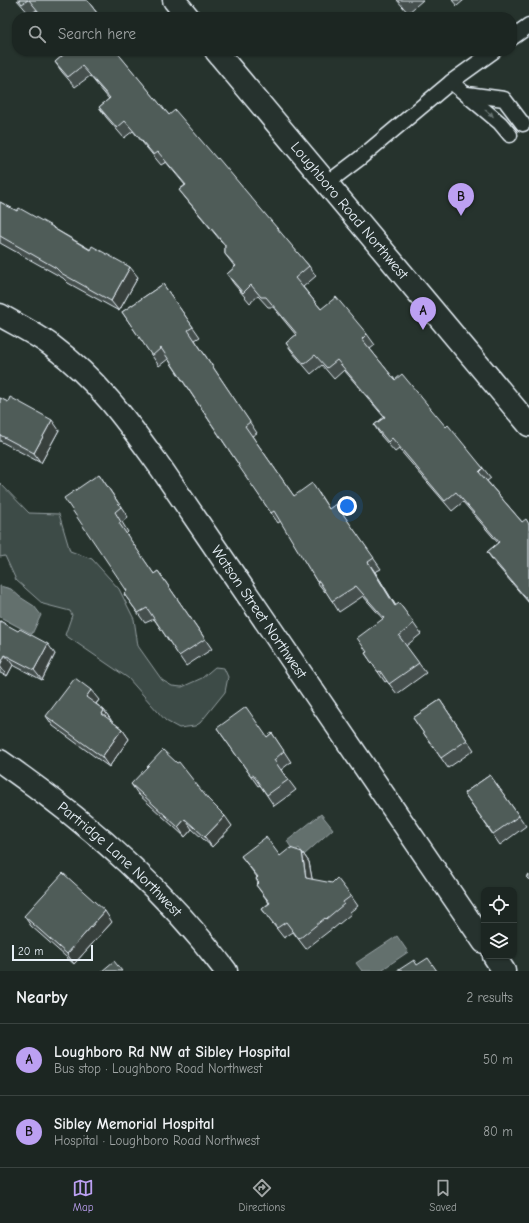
<!DOCTYPE html>
<meta charset="utf-8">
<style>
body{margin:0;font-family:"Comic Neue",sans-serif;background:#252e2a;color:#f1f3f6}
.controls{position:absolute;right:12px;bottom:12px;display:grid;overflow:hidden;border-radius:8px;box-shadow:0 1px 3px #0004}
.controls button{width:36px;height:36px;display:grid;place-items:center;padding:0;border:0;border-bottom:1px solid #3a4340;background:#1c2622;color:#f1f3f6;font:20px sans-serif}
.scale{position:absolute;left:12px;bottom:10px;width:81px;box-sizing:border-box;padding-left:4px;border:2px solid #e8f1f8;border-top:0;font-size:11px;line-height:14px;white-space:nowrap;color:#e8f1f8;-webkit-text-stroke:3px #26332d;paint-order:stroke}
.you{position:absolute;left:347px;top:506px;width:14px;height:14px;margin:-10px;border:3px solid #fff;border-radius:50%;background:#1a73e8;box-shadow:0 0 0 6px #1a73e833}
.badge{display:grid;place-items:center;width:26px;height:26px;border-radius:50%;background:#bca0f2;color:#111;font-size:13px;font-weight:700}
.pin{position:absolute;translate:-50% -33px;filter:drop-shadow(0 1px 2px #0008)}
.pin::after{content:'';position:absolute;top:21px;width:14px;height:12px;background:inherit;clip-path:polygon(0 0,100% 0,50% 100%)}
.list{margin:0;padding:0;list-style:none}
h2{display:flex;justify-content:space-between;align-items:center;height:52px;margin:0;padding:0 16px;font-size:17px}
h2 small{font-size:13px;font-weight:400;color:#a0a5a5}
.list li{display:grid;grid-template-columns:26px 1fr auto;gap:12px;align-items:center;box-sizing:border-box;height:72px;padding:0 16px;border-top:1px solid #3a4340}
.list b{display:block;font-size:15px;white-space:nowrap}
.list p{margin:0;font-size:13px;white-space:nowrap;color:#a0a5a5}
.list em{font-size:13px;font-style:normal;color:#a0a5a5}
.icon{flex:none;width:22px;height:22px;fill:none;stroke:currentColor;stroke-width:2;stroke-linecap:round;stroke-linejoin:round}
.map{position:relative;flex:none;width:529px;height:971px;overflow:hidden}
.search{position:absolute;background:#1c2622;box-shadow:0 1px 3px #0004;left:12px;right:12px;top:12px;height:44px;display:flex;align-items:center;gap:10px;box-sizing:border-box;padding:0 14px;border-radius:16px;color:#a0a5a5;font-size:15px}
.sheet{height:196px;background:#1c2622}
nav{display:flex;justify-content:space-around;align-items:center;box-sizing:border-box;height:56px;border-top:1px solid #3a4340;background:#1c2622;font-size:11px;color:#a0a5a5}
nav a{display:grid;justify-items:center;gap:2px}
nav .on{color:#bca0f2}
.map>svg:first-child{display:block}
.green{fill:#3e4b47;stroke:#939ea0}
.water{fill:#636f6d;stroke:#98a3a5}
.lines{fill:none;stroke-linecap:round;stroke-linejoin:round}
.service-casing{stroke:#e8f1f8;stroke-width:17}
.minor-casing{stroke:#e8f1f8;stroke-width:25}
.secondary-casing{stroke:#e8f1f8;stroke-width:25}
.service{stroke:#26332d;stroke-width:14}
.minor{stroke:#26332d;stroke-width:22}
.secondary{stroke:#26332d;stroke-width:22}
.wall{fill:#454f4d;stroke:#e8f1f8}
.shaded-wall{fill:#38403e;stroke:#e8f1f8}
.building{fill:#505c59;stroke:#e8f1f8}
.oneway{fill:#6a7674}
.labels{text-anchor:middle;dominant-baseline:central;stroke-width:4;stroke-linejoin:round;paint-order:stroke}
.street-label{font-size:15px;fill:#e8f1f8;stroke:#26332d}
</style>
<div class="map">
<svg width="529" height="971" viewBox="0 0 529 971">
<rect width="100%" height="100%" fill="#26332d"/>
<filter id="ink" filterUnits="userSpaceOnUse"><feTurbulence type="fractalNoise" baseFrequency=".025" numOctaves="2"/><feDisplacementMap in="SourceGraphic" scale="8" xChannelSelector="R" yChannelSelector="G"/><feConvolveMatrix kernelMatrix="1 2 1 2 8 2 1 2 1" color-interpolation-filters="sRGB"/></filter>
<g filter="url(#ink)">
<polygon class="green" points="0,483 29,513 59,514 70,551 92,559 119,589 134,619 138,646 162,680 172,686 182,687 202,678 215,667 224,668 228,677 225,692 200,723 195,726 179,728 166,721 128,678 65,635 72,615 70,611 43,604 16,580 5,556 0,557"/>
<g class="water">
<polygon points="0,586 11,589 20,597 34,606 41,615 32,634 0,617"/>
<polygon points="321,814 333,829 304,855 299,848 294,852 287,841"/>
<polygon points="397,936 408,952 380,971 362,971 356,963"/>
</g>
<g class="lines">
<defs>
<g id="service">
<polyline points="512,38 529,26"/>
<polyline points="451,82 500,123 510,135"/>
<polyline points="467,94 504,99 523,124"/>
<polyline points="326,184 359,159 451,82 494,51"/>
</g>
<g id="minor">
<path id="s1" d="M0 315C17 325 36 334 52 346 100 382 127 421 161 468L484 942"/>
<path id="s2" d="M0 761C85 820 164 888 226 971"/>
<polyline points="494,956 504,971"/>
</g>
<g id="secondary">
<polyline points="174,0 188,17"/>
<path id="s3" d="M216 51 529 425"/>
</g>
</defs>
<use href="#service" class="service-casing"/>
<use href="#minor" class="minor-casing"/>
<use href="#secondary" class="secondary-casing"/>
<use href="#service" class="service"/>
<use href="#minor" class="minor"/>
<use href="#secondary" class="secondary"/>
</g>
<g class="wall">
<polygon points="17,0 87,0 100,17 42,17 36,10 30,15"/>
<polygon points="397,0 423,0 408,13"/>
<polygon points="452,0 464,0 457,6"/>
<polygon points="68,51 121,51 118,54 169,115 217,159 309,266 316,276 303,287 321,309 367,334 375,345 370,349 395,380 446,427 483,468 491,478 487,481 522,522 529,524 529,603 494,562 487,552 498,543 463,502 452,511 399,449 395,452 381,436 374,425 384,417 344,370 334,379 322,365 311,374 293,353 286,343 296,335 273,307 268,307 258,296 250,303 234,284 227,274 235,267 225,254 225,246 187,200 179,190 185,185 166,162 161,165 133,131 124,138 106,117 99,107 109,99 90,76 75,87 62,72 55,62"/>
<polygon points="0,202 17,211 53,227 55,229 138,277 119,311 68,283 63,278 0,243"/>
<polygon points="163,284 200,337 195,340 257,433 252,436 294,496 319,493 329,509 336,504 381,569 375,572 396,606 399,603 421,634 406,646 426,673 397,694 387,681 385,682 365,653 367,652 383,619 363,596 339,612 326,591 325,592 317,582 281,521 278,523 271,513 168,359 159,366 122,312"/>
<polygon points="0,398 59,430 41,463 0,441"/>
<polygon points="99,474 128,517 122,522 128,532 126,534 154,574 158,571 212,649 186,666 154,619 145,623 124,594 127,591"/>
<polygon points="0,621 55,654 42,680 13,665 7,676 0,673"/>
<polygon points="99,700 96,704 104,710 111,720 111,721 122,729 129,739 109,767 53,726 46,716"/>
<polygon points="440,700 474,750 448,768 413,718"/>
<polygon points="217,728 267,737 272,733 291,762 281,770 296,790 274,806 260,785 258,786"/>
<polygon points="490,775 526,826 500,845 464,793"/>
<polygon points="131,784 208,799 232,826 212,847 192,829 185,837 138,794"/>
<polygon points="302,852 309,862 312,879 351,896 358,906 350,912 351,914 333,929 333,928 306,949 293,932 284,938 269,919 262,909 269,903 256,885 258,883 256,879 257,877 241,856 280,856"/>
<polygon points="24,916 112,922 74,964 31,926"/>
</g>
<g class="shaded-wall">
<polygon points="130,267 138,277 119,311 111,301"/>
<polygon points="52,420 59,430 41,463 34,453"/>
<polygon points="368,562 375,572 402,616 395,606"/>
<polygon points="48,644 55,654 42,680 34,670"/>
<polygon points="5,655 13,665 7,676 0,666 0,665"/>
<polygon points="91,690 99,700 93,707 86,697"/>
<polygon points="104,710 111,720 109,724 102,714"/>
<polygon points="122,729 129,739 109,767 102,757"/>
<polygon points="225,816 232,826 212,847 205,837"/>
<polygon points="185,819 192,829 185,837 178,827"/>
<polygon points="302,852 309,862 314,889 306,878"/>
<polygon points="105,911 112,922 74,964 67,954"/>
</g>
<g class="building">
<polygon points="19,0 28,0 22,4"/>
<polygon points="29,0 87,0 100,17 43,17"/>
<polygon points="68,51 116,51 169,115 175,110 217,159 218,158 309,266 295,278 321,309 336,297 367,334 362,339 395,380 402,374 446,427 448,425 483,468 479,472 522,522 526,519 529,524 529,602 487,552 499,542 456,492 445,501 392,438 388,442 374,425 385,417 337,360 327,368 315,355 304,364 286,343 297,334 266,297 261,297 251,285 243,293 227,274 236,266 225,254 225,245 179,190 186,185 158,152 154,155 125,121 117,128 99,107 110,98 82,66 68,77 55,62"/>
<polygon points="0,202 17,211 19,208 53,227 53,228 90,250 92,246 130,267 111,301 61,273 56,268 0,236"/>
<polygon points="163,284 193,327 188,330 250,422 245,426 294,496 312,483 329,509 336,504 374,558 368,562 395,606 399,603 414,623 399,636 419,663 389,684 380,671 378,672 365,653 367,652 357,638 384,618 356,586 332,601 319,581 317,582 274,511 271,513 238,465 239,465 161,348 152,356 122,312"/>
<polygon points="10,397 52,420 34,453 0,435 0,398 8,402"/>
<polygon points="99,474 121,507 115,512 121,522 119,523 154,574 158,571 205,639 179,656 147,608 138,613 124,594 127,591 64,498"/>
<polygon points="0,621 18,631 20,629 48,644 34,670 5,655 0,665"/>
<polygon points="75,678 91,690 86,697 104,710 102,714 122,729 102,757 46,716"/>
<polygon points="440,700 467,740 441,758 413,718"/>
<polygon points="246,707 267,737 272,733 284,751 274,760 288,780 267,795 253,775 251,776 217,728"/>
<polygon points="163,750 177,763 179,762 208,799 225,816 205,837 185,819 178,827 131,784"/>
<polygon points="490,775 519,816 493,834 464,793"/>
<polygon points="266,837 280,856 290,848 302,852 306,878 332,883 337,878 351,896 343,902 344,904 326,919 325,918 299,939 286,922 277,928 262,909 270,903 256,885 259,882 256,879 258,877 241,856"/>
<polygon points="63,873 105,911 67,954 24,916"/>
<polygon points="529,875 529,880 526,877"/>
<polygon points="428,958 437,971 397,971 414,960 417,965"/>
<polygon points="114,961 122,971 102,971"/>
</g>
<defs><path id="oneway-solid" d="M-6-.8H1V-3.2L6.5 0L1 3.2V.8H-6Z"/></defs>
<use class="oneway" href="#oneway-solid" transform="translate(489 113) rotate(40)"/>
</g>
<g class="labels">
<g class="street-label">
<text stroke="none"><textPath href="#s3" startOffset="208">Loughboro Road Northwest</textPath></text>
<text stroke="none"><textPath href="#s1" startOffset="399">Watson Street Northwest</textPath></text>
<text stroke="none"><textPath href="#s2" startOffset="155">Partridge Lane Northwest</textPath></text>
</g>
</g>
</svg>
<div class="controls">
<button><svg class="icon" aria-label="locate" viewBox="0 0 24 24"><circle cx="12" cy="12" r="6"/><path d="M12 2v4M12 18v4M2 12h4M18 12h4"/></svg></button>
<button><svg class="icon" aria-label="layers" viewBox="0 0 24 24"><path d="M12 4l9 5-9 5-9-5zM3 14l9 5 9-5"/></svg></button>
</div>
<div class="scale">20 m</div>
<div class="you"></div>
<div class="pin badge" style="left:423px;top:330px">A</div>
<div class="pin badge" style="left:461px;top:216px">B</div>
<div class="search"><svg class="icon" aria-label="search" viewBox="0 0 24 24"><circle cx="10" cy="10" r="6"/><path d="M15 15l6 6"/></svg>Search here</div>
</div>
<section class="sheet">
<h2>Nearby<small>2 results</small></h2>
<ul class="list">
<li><span class="badge">A</span><div><b>Loughboro Rd NW at Sibley Hospital</b><p>Bus stop · Loughboro Road Northwest</p></div><em>50 m</em></li>
<li><span class="badge">B</span><div><b>Sibley Memorial Hospital</b><p>Hospital · Loughboro Road Northwest</p></div><em>80 m</em></li>
</ul>
</section>
<nav>
<a class="on"><svg class="icon" aria-label="map" viewBox="0 0 24 24"><path d="M3 6l6-2 6 2 6-2v14l-6 2-6-2-6 2zM9 4v14M15 6v14"/></svg>Map</a>
<a><svg class="icon" aria-label="directions" viewBox="0 0 24 24"><path d="M12 3l9 9-9 9-9-9zM9 14v-3h6M13 9l2 2-2 2"/></svg>Directions</a>
<a><svg class="icon" aria-label="saved" viewBox="0 0 24 24"><path d="M7 4h10v16l-5-4-5 4z"/></svg>Saved</a>
</nav>
